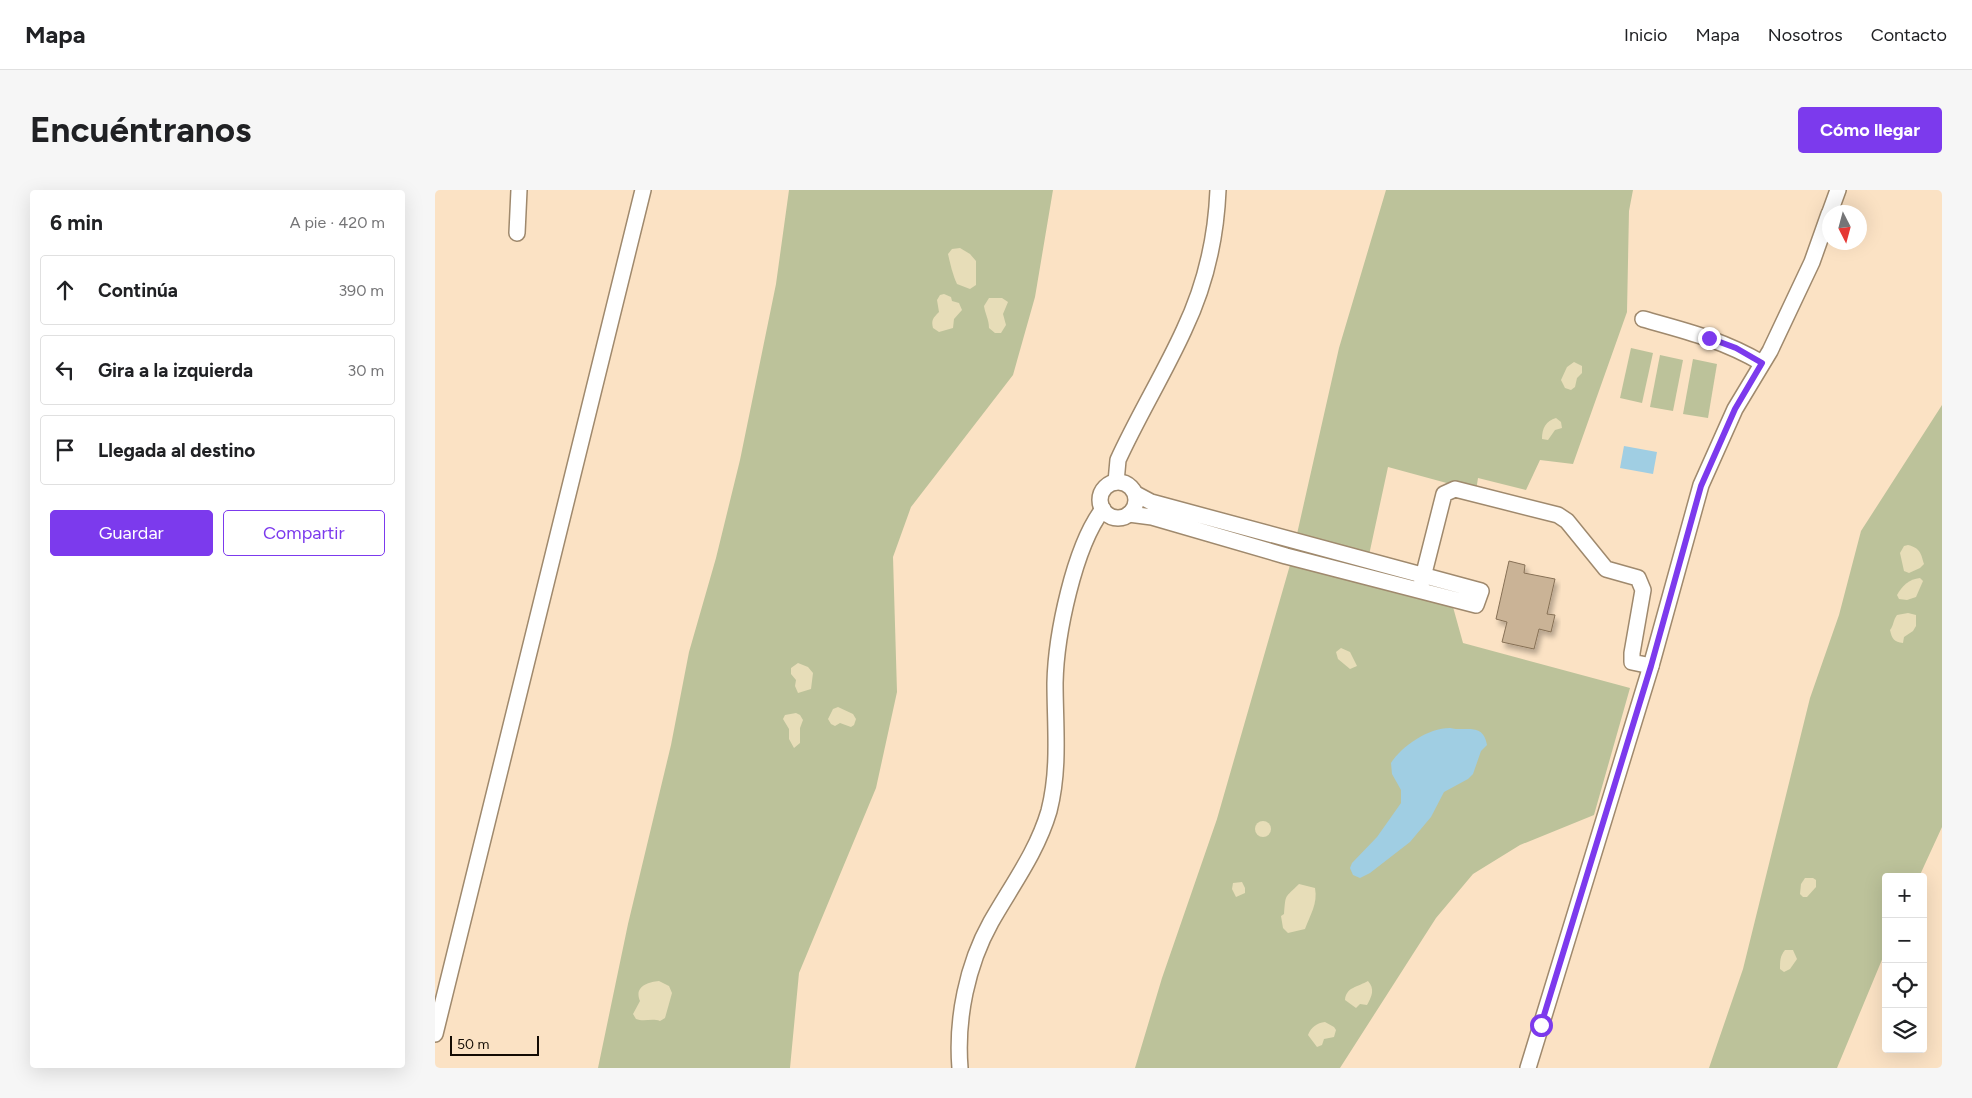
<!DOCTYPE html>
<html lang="es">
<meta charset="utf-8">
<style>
body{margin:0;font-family:Figtree,sans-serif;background:#f6f6f6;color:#202124}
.controls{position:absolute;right:15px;bottom:15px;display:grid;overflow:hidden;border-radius:5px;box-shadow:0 5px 20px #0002}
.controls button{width:45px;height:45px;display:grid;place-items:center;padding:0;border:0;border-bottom:1px solid #e0e0e0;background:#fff;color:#202124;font:25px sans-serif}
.compass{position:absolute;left:1387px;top:15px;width:45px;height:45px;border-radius:50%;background:#fff;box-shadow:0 5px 20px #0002;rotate:174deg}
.scale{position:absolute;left:15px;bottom:12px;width:89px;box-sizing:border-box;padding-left:5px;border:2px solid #130b03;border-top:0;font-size:14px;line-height:18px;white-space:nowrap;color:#130b03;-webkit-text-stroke:4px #fbe2c4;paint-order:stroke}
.stop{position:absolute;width:15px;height:15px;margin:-11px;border:4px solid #7c3aed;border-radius:50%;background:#fff}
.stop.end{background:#7c3aed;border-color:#fff;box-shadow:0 1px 5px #0008}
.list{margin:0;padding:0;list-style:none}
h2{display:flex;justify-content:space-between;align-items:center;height:65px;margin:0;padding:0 20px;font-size:21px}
h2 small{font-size:16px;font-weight:400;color:#757577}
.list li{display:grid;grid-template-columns:32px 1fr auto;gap:15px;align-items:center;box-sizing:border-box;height:70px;margin:0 10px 10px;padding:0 10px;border:1px solid #e0e0e0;border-radius:5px}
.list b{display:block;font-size:19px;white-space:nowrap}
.list em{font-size:16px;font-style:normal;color:#757577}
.actions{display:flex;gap:10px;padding:15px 20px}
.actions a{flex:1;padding:11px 0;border:1px solid #7c3aed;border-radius:5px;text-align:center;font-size:18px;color:#7c3aed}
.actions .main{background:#7c3aed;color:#fff}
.icon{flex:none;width:28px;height:28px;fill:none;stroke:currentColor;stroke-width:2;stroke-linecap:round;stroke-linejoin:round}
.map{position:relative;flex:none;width:1507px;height:878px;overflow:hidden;border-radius:5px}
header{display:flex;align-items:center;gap:30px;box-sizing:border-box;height:70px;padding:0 25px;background:#fff;border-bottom:1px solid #e0e0e0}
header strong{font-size:24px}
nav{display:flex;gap:28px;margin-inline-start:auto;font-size:18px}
.intro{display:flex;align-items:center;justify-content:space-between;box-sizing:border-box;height:120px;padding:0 30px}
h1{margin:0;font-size:35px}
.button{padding:12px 22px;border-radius:5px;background:#7c3aed;color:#fff;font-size:18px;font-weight:700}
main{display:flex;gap:30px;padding:0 30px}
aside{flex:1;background:#fff;border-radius:5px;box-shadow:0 5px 20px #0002}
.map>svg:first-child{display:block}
.green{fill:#bcc29a}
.sand{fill:#e7ddb8}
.water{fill:#a0cee3}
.building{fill:#cab396;stroke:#867055;filter:url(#shadow)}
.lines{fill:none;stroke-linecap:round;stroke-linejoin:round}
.minor-casing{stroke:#9f896d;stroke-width:18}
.minor{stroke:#fff;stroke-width:15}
.route{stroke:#7c3aed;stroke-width:6}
</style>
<header>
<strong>Mapa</strong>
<nav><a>Inicio</a><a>Mapa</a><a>Nosotros</a><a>Contacto</a></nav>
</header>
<div class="intro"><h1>Encuéntranos</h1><a class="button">Cómo llegar</a></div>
<main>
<aside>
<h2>6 min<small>A pie · 420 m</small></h2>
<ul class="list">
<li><svg class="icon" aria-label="ahead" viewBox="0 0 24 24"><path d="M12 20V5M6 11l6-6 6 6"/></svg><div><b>Continúa</b></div><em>390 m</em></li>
<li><svg class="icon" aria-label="left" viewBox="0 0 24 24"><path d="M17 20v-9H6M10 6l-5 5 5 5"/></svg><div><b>Gira a la izquierda</b></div><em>30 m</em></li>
<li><svg class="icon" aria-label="arrive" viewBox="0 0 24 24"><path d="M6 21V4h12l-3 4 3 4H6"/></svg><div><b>Llegada al destino</b></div></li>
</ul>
<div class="actions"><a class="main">Guardar</a><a>Compartir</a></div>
</aside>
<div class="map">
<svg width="1507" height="878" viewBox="0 0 1507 878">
<defs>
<filter id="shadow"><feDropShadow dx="3" dy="5" stdDeviation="2.5" flood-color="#0004"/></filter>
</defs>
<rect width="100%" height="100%" fill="#fbe2c4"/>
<g class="green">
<polygon points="354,0 618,0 600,107 578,185 476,317 458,367 462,502 441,598 364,783 355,878 163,878 193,734 236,555 254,462 281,368 305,270 341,94"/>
<polygon points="951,0 1198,0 1194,21 1192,122 1138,274 1105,270 1091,300 1043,288 1041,301 953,277 928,393 1018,417 1028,453 1195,498 1159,625 1085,655 1038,684 1001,728 905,878 700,878 727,788 782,629 855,375 904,158"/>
<polygon points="1196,158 1218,163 1207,213 1185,208"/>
<polygon points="1225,165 1248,170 1238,221 1215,217"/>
<polygon points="1258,169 1282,174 1273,228 1248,224"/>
<polygon points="1507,215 1507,637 1484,687 1451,687 1451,760 1402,878 1274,878 1308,779 1375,508 1404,425 1426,341"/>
</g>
<g class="sand">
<path d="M525 58 535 64 541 71V95L535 99 522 94C518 86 515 73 513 64L517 59Z"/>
<path d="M509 104 516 107 517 111 524 113 527 120 519 129 518 138 504 142 498 138C496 130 498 128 504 122L502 110 505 105Z"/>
<path d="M554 108H567L573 112 568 124 571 135 566 143H560L554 138C554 129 550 124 549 116Z"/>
<polygon points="1139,172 1147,176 1147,183 1142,188 1140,197 1136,200 1130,198 1126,190 1132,177"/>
<path d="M1121 228 1126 232 1127 238 1120 240 1113 250 1107 249C1107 238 1111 231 1121 228Z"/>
<path d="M1473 355C1485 358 1486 363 1489 374L1485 378 1474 383 1469 381 1465 363 1469 356Z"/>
<path d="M1485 388 1488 391 1481 407 1472 410 1464 409 1462 405C1467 396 1474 389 1485 388Z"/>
<path d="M1473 423 1481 425V436L1478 441 1469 447 1468 453C1459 452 1457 449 1455 440 1459 435 1458 430 1462 425Z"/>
<polygon points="906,458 915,462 922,476 915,479 903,469 901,462"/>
<polygon points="363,473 373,477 378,483 376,499 363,503 360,496 361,490 356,484 356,478"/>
<polygon points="403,517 418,524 421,529 419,535 416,537 405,533 400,536 396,534 393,529 398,519"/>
<polygon points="361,523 365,525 368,530 365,538 365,553 359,558 354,549 354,539 348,529 350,525"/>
<circle cx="828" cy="639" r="8"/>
<polygon points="1370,688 1378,688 1381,690 1381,697 1372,707 1368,707 1365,704 1366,694"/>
<polygon points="807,692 810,698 810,703 801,707 797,699 798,693"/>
<path d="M864 694 880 698C883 714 875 725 870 739L853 743 848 738 846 726 849 724C851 703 849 709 864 694Z"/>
<path d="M1350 760H1358L1362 769 1355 779 1349 782 1345 779C1345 771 1345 766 1350 760Z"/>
<path d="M224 791 234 796 237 803 230 828 225 831C217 828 209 832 201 829L198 824 205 811C199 797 212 792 224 791Z"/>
<path d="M933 791C940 799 937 806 932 815L925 814 921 818 910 810C911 797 923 797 933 791Z"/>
<path d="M890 832 899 837 901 840 899 847 889 849 887 855 882 857 873 845C876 837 882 833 890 832Z"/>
</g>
<g class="water">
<polygon points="1189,256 1222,262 1218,284 1185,278"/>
<path d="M1015 538C1031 542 1048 532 1052 555L1046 561 1038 584 1033 589 1009 602 996 627 975 652 935 683 925 688 918 685 915 678 917 673 942 647 966 613V600L957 584 956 573C967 556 993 538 1015 538Z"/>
</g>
<polygon class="building" points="1074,371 1090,375 1089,383 1120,389 1112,424 1120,425 1116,442 1104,439 1099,459 1067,452 1072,432 1061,429"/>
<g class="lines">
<defs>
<g id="minor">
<polyline points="1395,22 1403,0"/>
<polyline points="82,43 84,0"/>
<path d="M1208 129C1251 141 1288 150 1327 173"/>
<circle cx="683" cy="310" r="18"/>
<path d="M681 292 683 270C703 226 729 184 749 140 770 96 781 49 783 0"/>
<polyline points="694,324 717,327 851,366 1041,415 1046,401 716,312 701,304"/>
<polyline points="986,395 1009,304 1020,299 1123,325 1132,331 1171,379 1203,388 1208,400 1197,463 1197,472 1216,476"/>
<polyline points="0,844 208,0"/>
<path d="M525 878C521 829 532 775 556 732 577 695 602 662 614 621 625 578 620 536 620 493 621 445 639 357 668 319"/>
<polyline points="1093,878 1216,476 1266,295 1300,219 1335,161 1377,72 1394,24"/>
</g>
</defs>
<use href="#minor" class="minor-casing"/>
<use href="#minor" class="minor"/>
</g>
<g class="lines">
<polyline class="route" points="1106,835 1216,476 1266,296 1300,219 1327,173 1301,158 1274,148"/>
</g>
</svg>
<div class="controls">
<button>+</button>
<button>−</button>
<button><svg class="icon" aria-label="locate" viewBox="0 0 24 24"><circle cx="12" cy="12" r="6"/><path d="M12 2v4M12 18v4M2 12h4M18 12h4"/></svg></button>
<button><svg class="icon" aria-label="layers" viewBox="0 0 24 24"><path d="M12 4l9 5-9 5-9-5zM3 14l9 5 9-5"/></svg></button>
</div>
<svg class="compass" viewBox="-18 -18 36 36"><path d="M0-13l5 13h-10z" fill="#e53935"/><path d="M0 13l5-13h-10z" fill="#757577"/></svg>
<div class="scale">50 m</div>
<div class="stop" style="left:1106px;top:835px"></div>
<div class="stop end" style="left:1274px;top:148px"></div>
</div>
</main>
